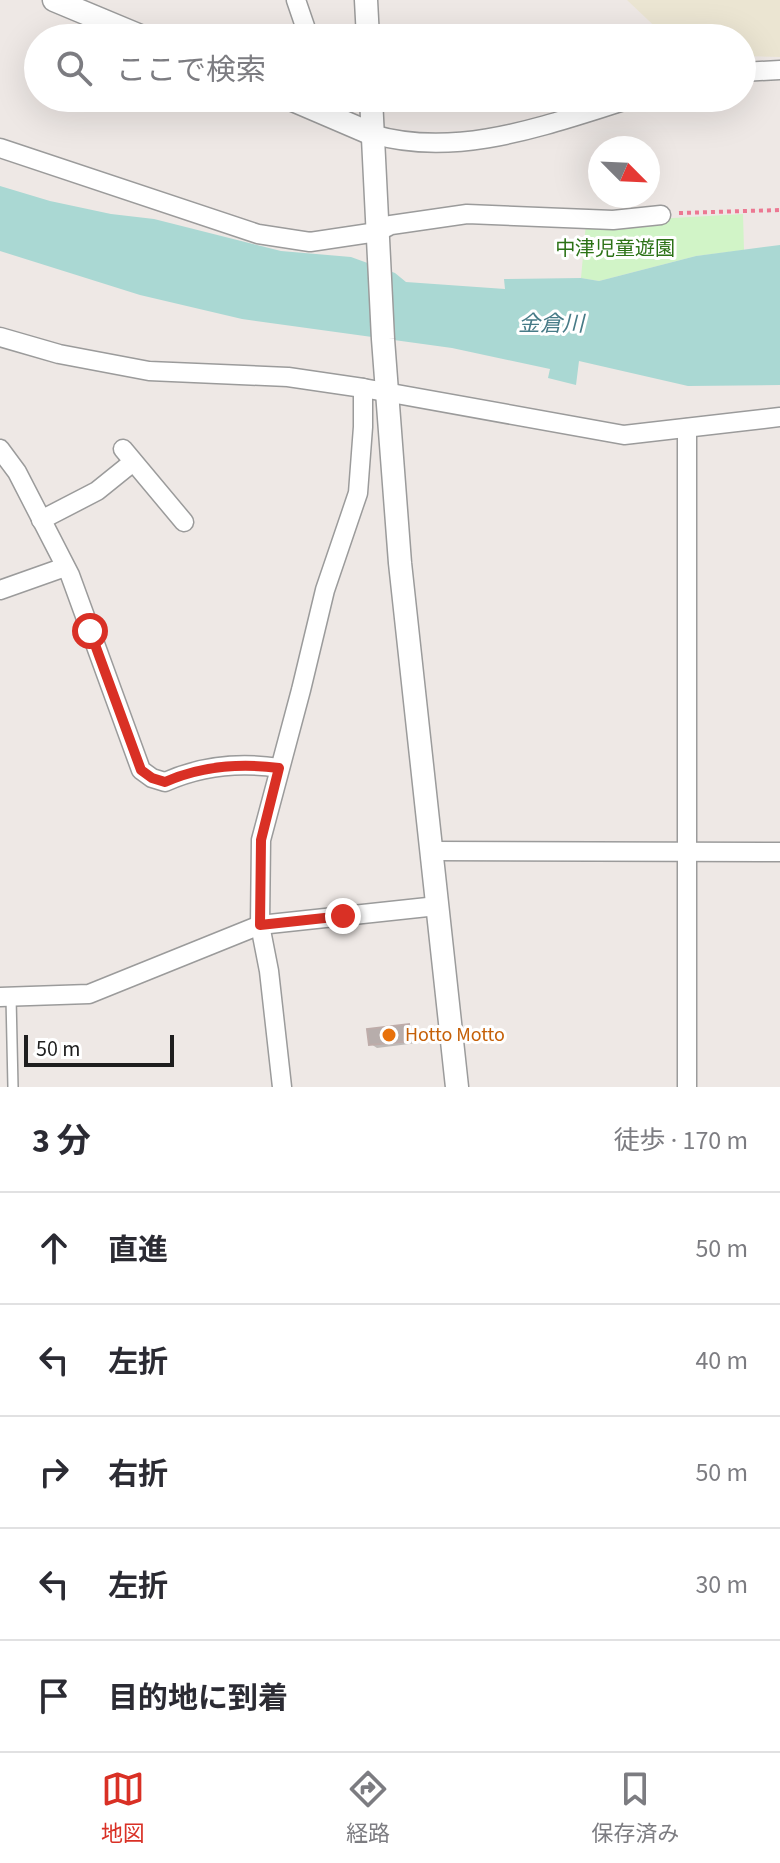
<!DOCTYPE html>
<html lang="ja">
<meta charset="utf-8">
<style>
body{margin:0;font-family:"Source Sans 3","Noto Sans JP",sans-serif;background:#f2f2f3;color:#2b2b33}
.compass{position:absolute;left:588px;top:136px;width:72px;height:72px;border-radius:50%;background:#fff;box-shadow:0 8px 32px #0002;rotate:114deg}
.scale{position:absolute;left:24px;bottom:20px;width:150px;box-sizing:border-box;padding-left:8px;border:4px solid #1e1e1e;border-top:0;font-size:22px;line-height:28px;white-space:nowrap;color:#1e1e1e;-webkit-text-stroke:6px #fff;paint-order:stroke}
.stop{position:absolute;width:24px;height:24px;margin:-18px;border:6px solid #d93025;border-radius:50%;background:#fff}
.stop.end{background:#d93025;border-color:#fff;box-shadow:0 2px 8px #0008}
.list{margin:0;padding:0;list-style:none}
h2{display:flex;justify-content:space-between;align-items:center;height:104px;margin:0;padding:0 32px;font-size:34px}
h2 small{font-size:26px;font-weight:400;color:#7c7c81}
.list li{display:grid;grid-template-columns:52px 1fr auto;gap:24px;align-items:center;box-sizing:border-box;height:112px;padding:0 32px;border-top:2px solid #e1e1e2}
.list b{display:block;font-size:30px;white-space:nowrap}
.list em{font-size:26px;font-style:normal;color:#7c7c81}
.icon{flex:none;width:44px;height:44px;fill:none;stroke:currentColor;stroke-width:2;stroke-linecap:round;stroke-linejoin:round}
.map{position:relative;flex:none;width:780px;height:1087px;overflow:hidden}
.search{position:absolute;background:#fff;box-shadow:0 8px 32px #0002;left:24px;right:24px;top:24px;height:88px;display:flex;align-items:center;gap:20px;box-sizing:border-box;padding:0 28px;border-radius:44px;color:#7c7c81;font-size:30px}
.sheet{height:664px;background:#fff}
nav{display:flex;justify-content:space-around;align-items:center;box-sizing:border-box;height:112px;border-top:2px solid #e1e1e2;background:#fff;font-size:22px;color:#7c7c81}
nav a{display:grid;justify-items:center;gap:4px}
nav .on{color:#d93025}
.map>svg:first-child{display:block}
.farmland{fill:#ebe5d2}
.park{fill:#d1f4c7}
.water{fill:#aad8d3}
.shadow{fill:#0003}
.building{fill:#b7adab;stroke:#beaca9;stroke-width:2}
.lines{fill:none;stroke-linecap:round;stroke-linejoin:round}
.service-casing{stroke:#9b9b9b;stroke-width:12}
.minor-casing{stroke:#9b9b9b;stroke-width:21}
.tertiary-casing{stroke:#9b9b9b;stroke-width:25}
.path{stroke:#ec7892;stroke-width:4;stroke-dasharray:4 4;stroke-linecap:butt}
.service{stroke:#fff;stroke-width:9}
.minor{stroke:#fff;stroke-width:18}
.tertiary{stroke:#fff;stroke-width:22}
.route{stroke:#d93025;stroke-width:10}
.food-dot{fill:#e8710a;stroke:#fff;stroke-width:3}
.labels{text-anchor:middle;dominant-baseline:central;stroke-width:6;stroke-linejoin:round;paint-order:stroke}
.park-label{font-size:20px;fill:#2c7216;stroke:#fff}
.food-label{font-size:20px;fill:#c56008;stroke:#fff;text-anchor:start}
.water-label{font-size:22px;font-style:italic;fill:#477b87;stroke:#fff}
</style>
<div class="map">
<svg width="780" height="1087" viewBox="0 0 780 1087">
<rect width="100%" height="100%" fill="#eee8e5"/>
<polygon class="farmland" points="627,0 780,0 780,57 742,56 742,38 667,38"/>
<polygon class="park" points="743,214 744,250 696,256 599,281 581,278 586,223"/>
<polygon class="water" points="0,186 50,201 111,214 154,219 281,251 351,257 395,273 406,282 505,289 504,279 581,278 599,281 696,256 780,245 780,385 688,386 579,361 576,385 548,378 550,369 452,348 242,319 140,295 0,251"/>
<polygon class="shadow" points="409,1026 415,1029 417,1043 377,1048 371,1044"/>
<g class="building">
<polygon points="339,98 356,98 356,107 339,106"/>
<polygon points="409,1024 411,1041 369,1045 367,1029"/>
</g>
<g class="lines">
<defs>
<polyline id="service" points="11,997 13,1087"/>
<g id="minor">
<polyline points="296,0 309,38"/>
<polyline points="742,72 780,70"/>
<path d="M372 134C459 160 551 123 634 98"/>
<polyline points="0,148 258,234 310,242 377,232 391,225 467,214 613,220 661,215"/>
<polyline points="0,337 59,354 149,371 288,377 363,388"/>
<polyline points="687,428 687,1087"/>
<path d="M0 449 17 472 70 575 141 770 152 778 165 782C201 766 240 762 279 768"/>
<polyline points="123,449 184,522"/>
<polyline points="41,520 97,491 133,462"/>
<polyline points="0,590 65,567"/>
<polyline points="431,851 780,852"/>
<polyline points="0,997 89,994 260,925 437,906"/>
<polyline points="282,1087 269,971 260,925 261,840 301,690 325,590 358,493 363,427 363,388 624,435 780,417"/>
</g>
<g id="tertiary">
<polyline points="54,0 145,38"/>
<polyline points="366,0 368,38"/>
<polyline points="288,98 372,134"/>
<polyline points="371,98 383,339 400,563 457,1087"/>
</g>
</defs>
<use href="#service" class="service-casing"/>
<use href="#minor" class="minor-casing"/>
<use href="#tertiary" class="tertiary-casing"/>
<polyline class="path" points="679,213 780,210"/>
<use href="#service" class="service"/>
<use href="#minor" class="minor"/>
<use href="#tertiary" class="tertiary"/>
</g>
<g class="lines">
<path class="route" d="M90 631 141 770 152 778 165 782C201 766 240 763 279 768L261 840 260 925 343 916"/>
</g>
<circle class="food-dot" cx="389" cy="1035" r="8"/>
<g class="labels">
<g class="park-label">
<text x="615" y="249">中津児童遊園</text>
</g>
<g class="food-label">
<text x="405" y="1035">Hotto Motto</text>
</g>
<g class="water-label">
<text x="551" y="324">金倉川</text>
</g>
</g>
</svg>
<svg class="compass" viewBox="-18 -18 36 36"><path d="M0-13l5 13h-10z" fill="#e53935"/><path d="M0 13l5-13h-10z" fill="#7c7c81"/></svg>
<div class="scale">50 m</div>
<div class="stop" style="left:90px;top:631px"></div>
<div class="stop end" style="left:343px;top:916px"></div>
<div class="search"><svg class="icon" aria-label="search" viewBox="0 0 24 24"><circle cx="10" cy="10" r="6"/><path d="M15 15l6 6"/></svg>ここで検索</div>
</div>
<section class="sheet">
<h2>3 分<small>徒歩 · 170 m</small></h2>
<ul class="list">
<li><svg class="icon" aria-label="ahead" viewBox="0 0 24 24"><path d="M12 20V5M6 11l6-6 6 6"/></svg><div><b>直進</b></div><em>50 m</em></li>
<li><svg class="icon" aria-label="left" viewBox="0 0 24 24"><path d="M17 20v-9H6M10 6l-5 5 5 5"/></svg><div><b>左折</b></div><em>40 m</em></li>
<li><svg class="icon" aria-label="right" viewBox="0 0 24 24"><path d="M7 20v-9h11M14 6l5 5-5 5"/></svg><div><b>右折</b></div><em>50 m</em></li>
<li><svg class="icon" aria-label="left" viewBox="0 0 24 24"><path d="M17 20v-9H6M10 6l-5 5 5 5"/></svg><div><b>左折</b></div><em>30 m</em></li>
<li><svg class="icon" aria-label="arrive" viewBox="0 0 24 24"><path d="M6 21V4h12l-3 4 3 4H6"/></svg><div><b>目的地に到着</b></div></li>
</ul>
</section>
<nav>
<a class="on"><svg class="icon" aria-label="map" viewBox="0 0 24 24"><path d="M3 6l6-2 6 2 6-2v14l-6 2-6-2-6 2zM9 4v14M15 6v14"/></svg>地図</a>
<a><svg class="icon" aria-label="directions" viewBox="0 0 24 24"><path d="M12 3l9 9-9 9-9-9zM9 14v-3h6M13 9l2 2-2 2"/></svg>経路</a>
<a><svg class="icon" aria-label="saved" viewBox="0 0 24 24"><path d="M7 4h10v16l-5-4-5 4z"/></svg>保存済み</a>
</nav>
